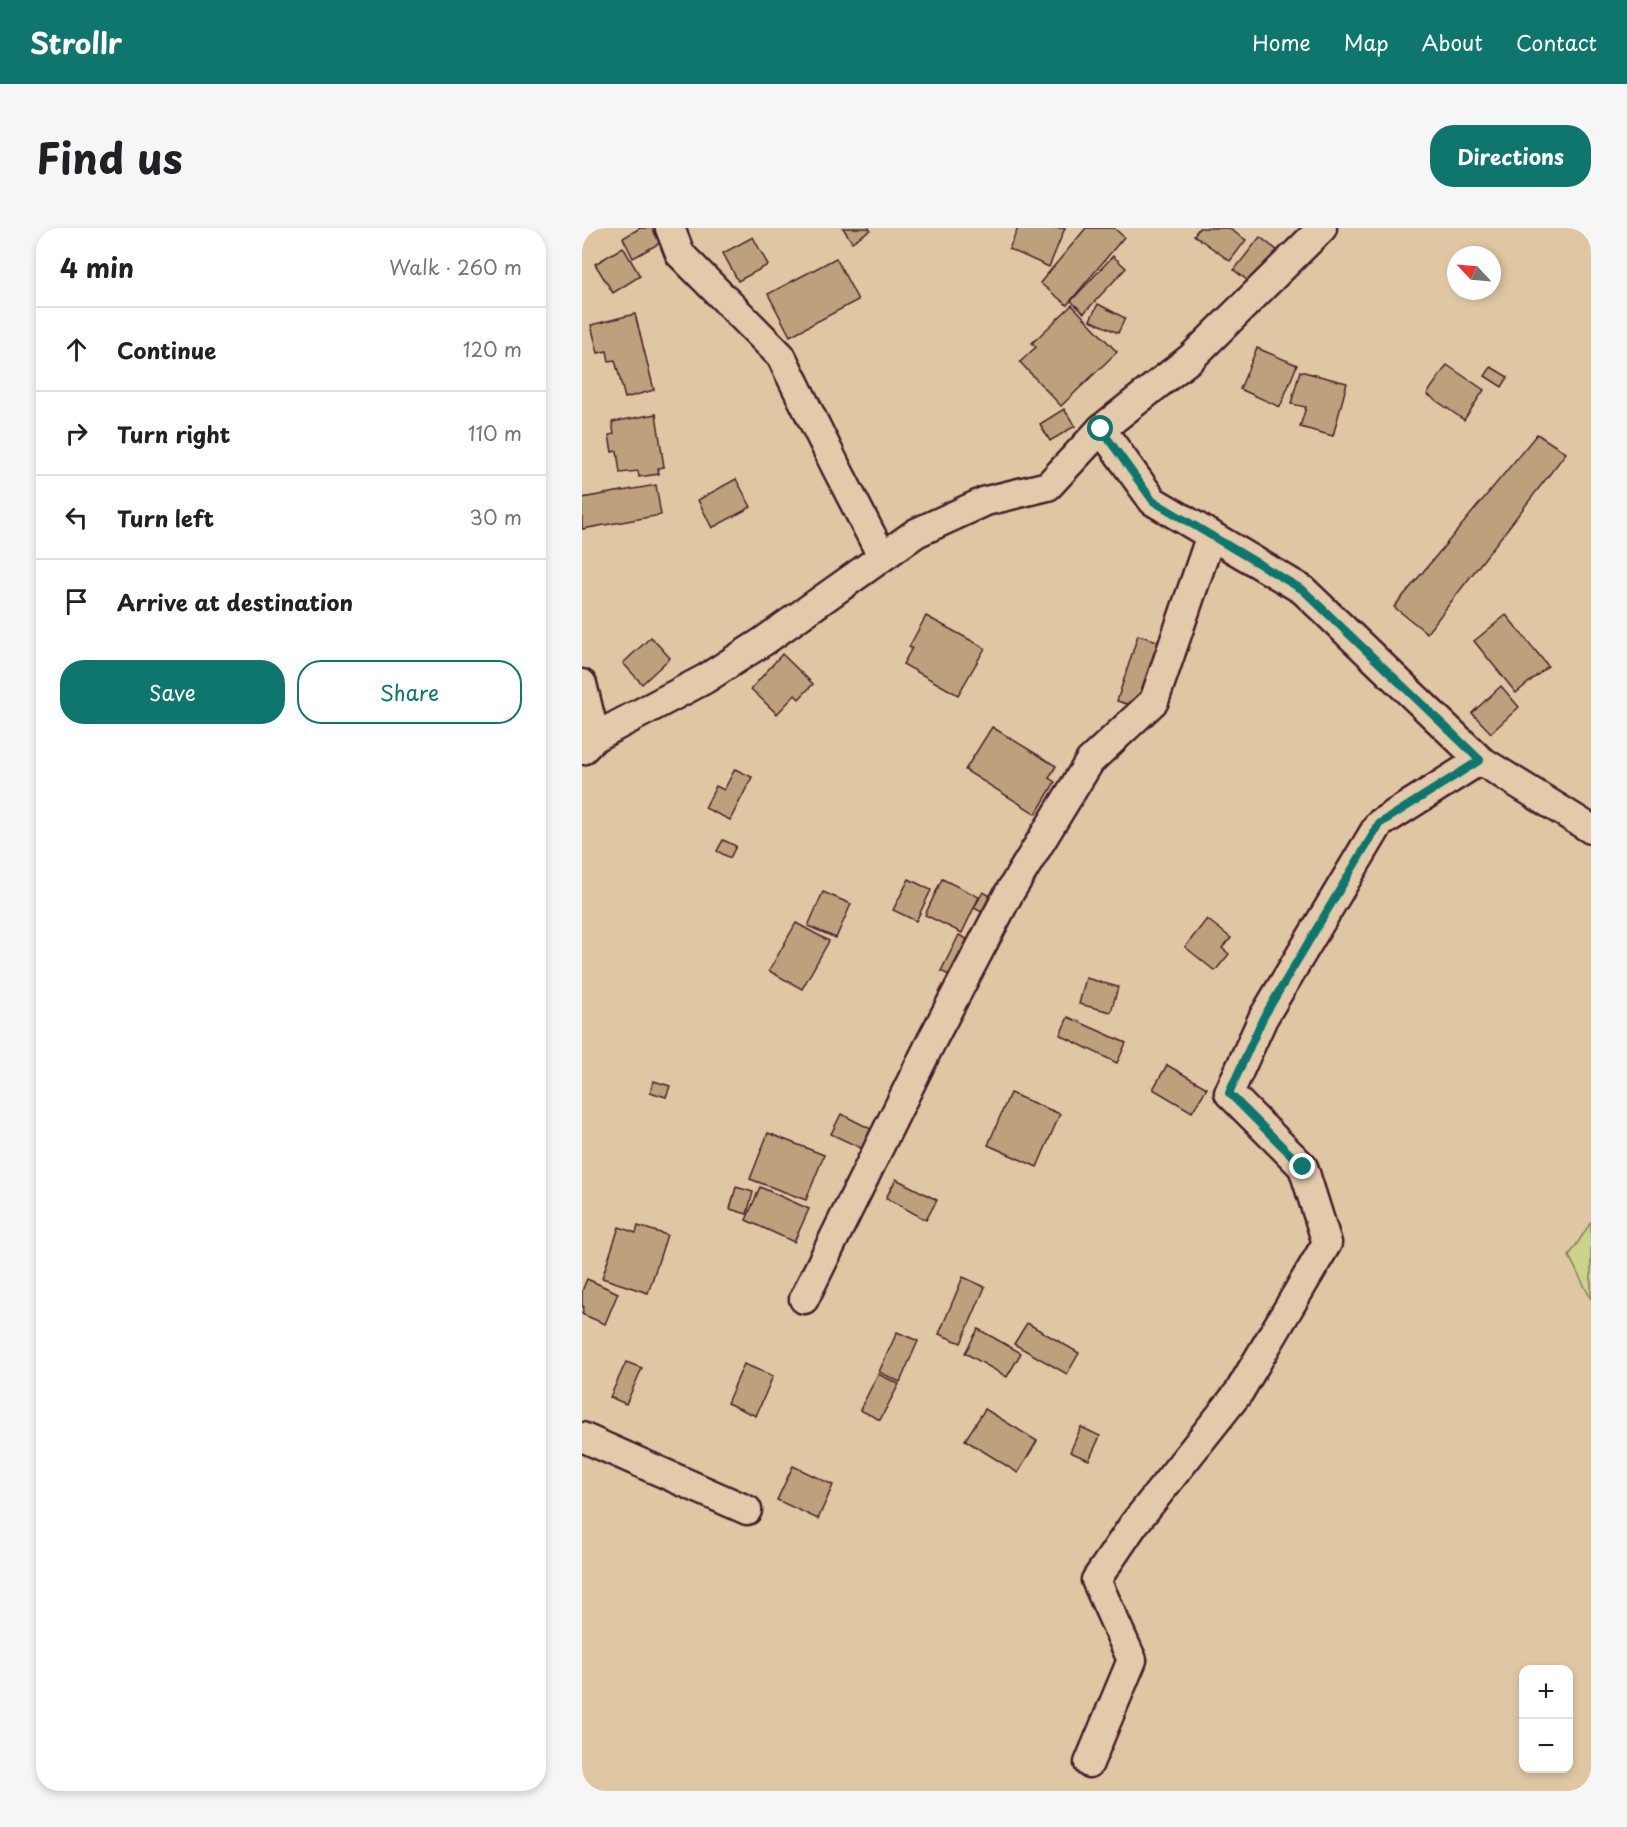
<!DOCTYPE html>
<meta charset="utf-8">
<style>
body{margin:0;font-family:"Playpen Sans",sans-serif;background:#f6f6f6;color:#202124}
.controls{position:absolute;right:18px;bottom:18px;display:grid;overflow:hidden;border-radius:12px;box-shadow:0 3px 9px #0003}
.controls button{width:54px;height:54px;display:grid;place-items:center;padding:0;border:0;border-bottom:2px solid #e0e0e0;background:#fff;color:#202124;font:30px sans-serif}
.compass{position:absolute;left:865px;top:18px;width:54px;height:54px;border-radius:50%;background:#fff;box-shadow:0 3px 9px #0003;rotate:296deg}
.stop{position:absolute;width:18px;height:18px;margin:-14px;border:4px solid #0f766e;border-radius:50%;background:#fff}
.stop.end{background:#0f766e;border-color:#fff;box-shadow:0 2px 6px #0008}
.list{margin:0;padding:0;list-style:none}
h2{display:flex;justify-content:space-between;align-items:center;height:78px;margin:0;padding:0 24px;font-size:26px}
h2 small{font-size:20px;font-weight:400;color:#757577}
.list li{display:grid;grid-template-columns:39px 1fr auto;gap:18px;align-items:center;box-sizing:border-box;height:84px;padding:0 24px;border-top:2px solid #e0e0e0}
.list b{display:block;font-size:22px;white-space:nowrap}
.list em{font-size:20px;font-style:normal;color:#757577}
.actions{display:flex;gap:12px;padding:18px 24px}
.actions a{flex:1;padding:14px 0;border:2px solid #0f766e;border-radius:24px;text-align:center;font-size:21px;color:#0f766e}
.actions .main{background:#0f766e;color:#fff}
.icon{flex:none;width:33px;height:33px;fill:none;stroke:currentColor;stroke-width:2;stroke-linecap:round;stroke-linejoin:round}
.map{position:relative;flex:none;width:1009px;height:1563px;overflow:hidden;border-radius:24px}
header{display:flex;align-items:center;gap:36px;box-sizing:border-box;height:84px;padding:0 30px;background:#0f766e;color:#fff}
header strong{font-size:28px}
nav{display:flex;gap:33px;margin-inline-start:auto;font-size:21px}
.intro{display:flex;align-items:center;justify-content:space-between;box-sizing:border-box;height:144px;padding:0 36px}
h1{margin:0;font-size:42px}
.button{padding:15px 27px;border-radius:24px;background:#0f766e;color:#fff;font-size:21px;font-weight:700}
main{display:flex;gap:36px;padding:0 36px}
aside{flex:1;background:#fff;border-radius:24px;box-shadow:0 3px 9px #0003}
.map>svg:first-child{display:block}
.green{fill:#cad589;stroke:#8a7a5a;stroke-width:1.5}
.building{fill:#bda17b;stroke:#4a1f2b;stroke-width:1.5}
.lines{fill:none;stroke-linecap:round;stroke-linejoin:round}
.street-casing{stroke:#4a1f2b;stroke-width:33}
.street{stroke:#e2caab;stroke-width:28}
.route{stroke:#0f766e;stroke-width:8}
</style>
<header>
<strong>Strollr</strong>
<nav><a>Home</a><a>Map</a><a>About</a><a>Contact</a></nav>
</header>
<div class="intro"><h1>Find us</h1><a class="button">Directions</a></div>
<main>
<aside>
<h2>4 min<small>Walk · 260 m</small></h2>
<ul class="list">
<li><svg class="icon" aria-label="ahead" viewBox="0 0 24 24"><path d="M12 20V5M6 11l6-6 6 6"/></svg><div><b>Continue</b></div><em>120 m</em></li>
<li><svg class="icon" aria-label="right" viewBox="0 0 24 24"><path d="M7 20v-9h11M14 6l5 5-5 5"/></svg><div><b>Turn right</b></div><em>110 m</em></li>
<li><svg class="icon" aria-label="left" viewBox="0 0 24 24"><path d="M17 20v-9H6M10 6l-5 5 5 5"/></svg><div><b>Turn left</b></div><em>30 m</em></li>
<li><svg class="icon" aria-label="arrive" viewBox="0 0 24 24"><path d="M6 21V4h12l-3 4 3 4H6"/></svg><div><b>Arrive at destination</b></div></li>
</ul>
<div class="actions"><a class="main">Save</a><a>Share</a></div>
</aside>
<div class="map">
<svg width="1009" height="1563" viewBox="0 0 1009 1563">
<rect width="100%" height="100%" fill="#dfc7a4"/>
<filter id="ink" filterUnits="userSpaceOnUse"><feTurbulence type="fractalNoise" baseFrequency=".0167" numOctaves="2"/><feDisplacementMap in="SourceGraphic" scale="12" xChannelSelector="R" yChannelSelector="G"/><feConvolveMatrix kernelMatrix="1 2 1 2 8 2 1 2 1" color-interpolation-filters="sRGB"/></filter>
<g filter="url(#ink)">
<polygon class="green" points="1009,994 1009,1071 987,1028"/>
<g class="building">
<polygon points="58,0 70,0 78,15 51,30 41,10"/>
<polygon points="261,0 287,0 288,2 270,14"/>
<polygon points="436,0 483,0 467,39 427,21"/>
<polygon points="504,0 532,0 542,9 485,77 458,55"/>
<polygon points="617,0 646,0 664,12 648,33 612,7"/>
<polygon points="171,9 186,37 156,53 141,25"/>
<polygon points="678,9 700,26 674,59 652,42"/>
<polygon points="41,19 58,48 31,65 13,36"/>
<polygon points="531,28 544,40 502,85 489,73"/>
<polygon points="254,30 276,72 208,108 186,66"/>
<polygon points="516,76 543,90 536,105 508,92"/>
<polygon points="490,77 535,124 479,178 438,134 454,119 450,115"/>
<polygon points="53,86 72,162 43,170 33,132 27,133 25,123 16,125 9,97"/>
<polygon points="675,120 715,137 698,179 658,161"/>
<polygon points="865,137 902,162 882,192 845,166"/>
<polygon points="909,139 926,149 920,159 903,148"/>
<polygon points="718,143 765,155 751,208 718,199 724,179 709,176"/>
<polygon points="482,181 493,198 468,213 458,196"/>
<polygon points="74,186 82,239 76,240 77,246 57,249 56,243 38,245 35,223 30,224 27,207 32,206 30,194"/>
<polygon points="955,206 984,225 845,405 812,379"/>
<polygon points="154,251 169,279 130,300 116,272"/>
<polygon points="74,257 79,287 0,301 0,270"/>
<polygon points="924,387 966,438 934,465 892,413"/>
<polygon points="344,388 403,420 376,467 321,436 330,420 327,419"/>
<polygon points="556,407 582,415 562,481 535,473"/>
<polygon points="69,409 88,430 60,456 41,435"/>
<polygon points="200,426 231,456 217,471 213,467 195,486 169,461"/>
<polygon points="919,458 937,479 909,505 890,485"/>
<polygon points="410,499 474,538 467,550 473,554 454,586 383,542"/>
<polygon points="153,541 170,549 148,592 123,580 134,558 142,562"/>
<polygon points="141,612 154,618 148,630 135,623"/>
<polygon points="327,651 349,662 334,693 311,682"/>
<polygon points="360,651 397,669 380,705 343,687"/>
<polygon points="241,664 269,676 254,710 226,698"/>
<polygon points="401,664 418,673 409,689 392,680"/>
<polygon points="625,691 649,710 640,720 647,726 633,743 603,719"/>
<polygon points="214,695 247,713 220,761 187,743"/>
<polygon points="377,707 396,717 378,753 359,743"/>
<polygon points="504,750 536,759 529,784 497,776"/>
<polygon points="486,789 544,815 535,835 478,807"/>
<polygon points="585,837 625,860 610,884 571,861"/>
<polygon points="72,853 88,858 84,869 68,864"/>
<polygon points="428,865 478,886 455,939 406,917"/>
<polygon points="259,886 293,903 283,922 249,906"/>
<polygon points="186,905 242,927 224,972 168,951"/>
<polygon points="314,951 355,972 344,992 304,970"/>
<polygon points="154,959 171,964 165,986 148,981"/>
<polygon points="178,959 227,981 212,1014 164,992"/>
<polygon points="56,998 85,1007 66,1065 20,1050 37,999 54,1005"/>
<polygon points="381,1049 403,1059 379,1115 357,1106"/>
<polygon points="5,1051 36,1065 23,1096 0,1086 2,1079 0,1078 0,1063"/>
<polygon points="445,1095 497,1125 485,1146 432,1116"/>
<polygon points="396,1101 439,1125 425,1149 383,1125"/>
<polygon points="315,1104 336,1113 318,1154 297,1144"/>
<polygon points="44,1134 60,1140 44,1176 28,1169"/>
<polygon points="162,1136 191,1148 174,1188 145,1175"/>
<polygon points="296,1146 317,1156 298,1192 278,1182"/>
<polygon points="403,1181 455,1213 436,1245 383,1212"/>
<polygon points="499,1199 518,1208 507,1232 488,1224"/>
<polygon points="211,1238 251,1257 236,1291 195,1272"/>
</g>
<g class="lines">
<defs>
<g id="street">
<polyline points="88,0 98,26 199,128 254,239 300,328"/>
<polyline points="519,201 571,273 721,362 898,532 1009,601"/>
<polyline points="0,456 13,509"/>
<polyline points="0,522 13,509 123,451 182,413 334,305 404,273 466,258 519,201 609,130 740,0"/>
<polyline points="222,1071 349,814 426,667 508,533 572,473 629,307"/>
<polyline points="0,1209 165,1282"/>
<polyline points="507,1535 550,1432 514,1352 552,1296 657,1164 745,1015 721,939 647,865 681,790 797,596 898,532"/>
</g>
</defs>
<use href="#street" class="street-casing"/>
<use href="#street" class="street"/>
</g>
</g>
<g class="lines" filter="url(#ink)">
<polyline class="route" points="519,201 571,273 721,362 898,532 797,596 681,790 647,865 721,939"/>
</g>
</svg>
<div class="controls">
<button>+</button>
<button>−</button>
</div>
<svg class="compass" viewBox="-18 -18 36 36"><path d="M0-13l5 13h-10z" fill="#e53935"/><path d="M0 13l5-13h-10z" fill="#757577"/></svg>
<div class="stop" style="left:519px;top:201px"></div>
<div class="stop end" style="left:721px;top:939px"></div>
</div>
</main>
